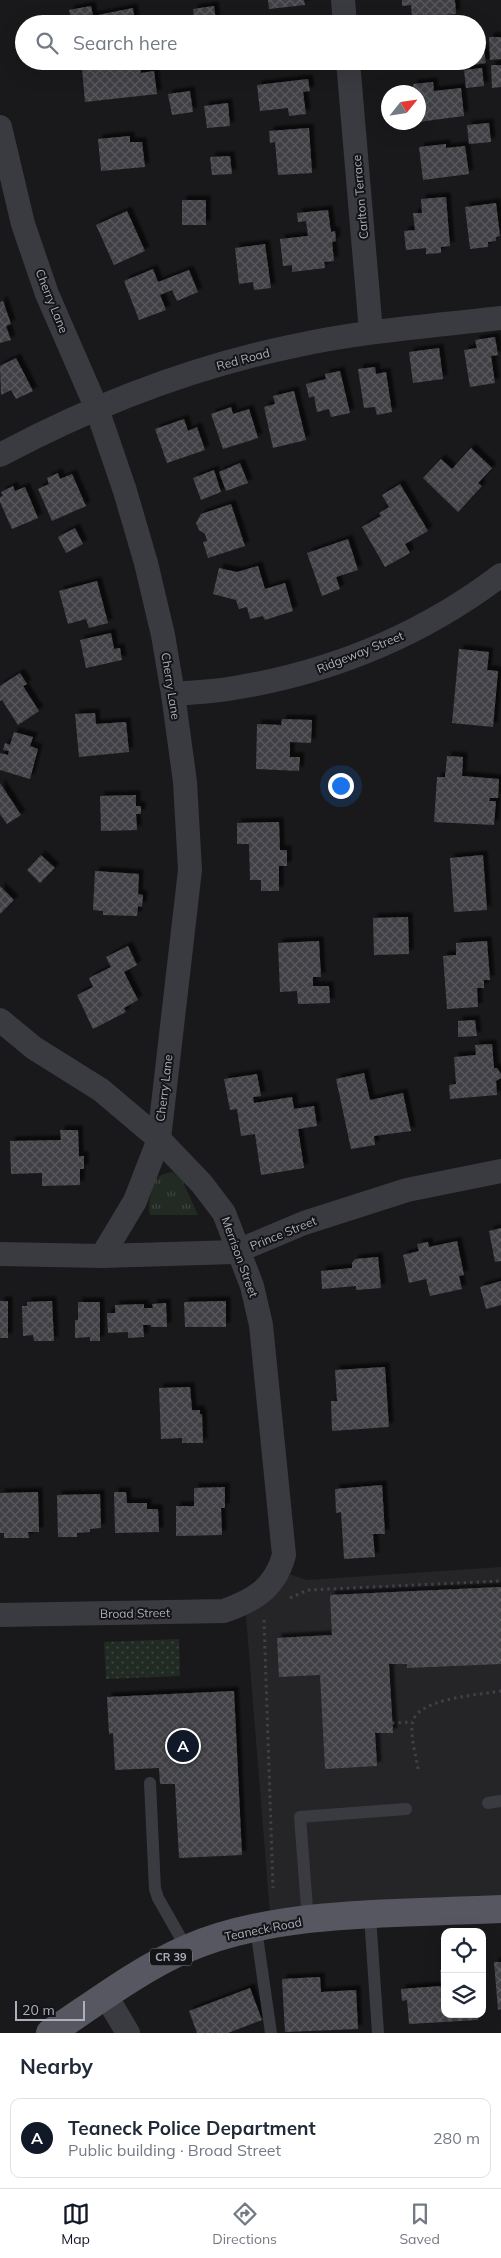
<!DOCTYPE html>
<meta charset="utf-8">
<style>
body{margin:0;font-family:Mulish,sans-serif;background:#f2f2f3;color:#1f2937}
.controls{position:absolute;right:15px;bottom:15px;display:grid;overflow:hidden;border-radius:10px;box-shadow:0 5px 20px #0002}
.controls button{width:45px;height:45px;display:grid;place-items:center;padding:0;border:0;border-bottom:1px solid #e0e1e3;background:#fff;color:#1f2937;font:25px sans-serif}
.compass{position:absolute;left:381px;top:85px;width:45px;height:45px;border-radius:50%;background:#fff;box-shadow:0 5px 20px #0002;rotate:60deg}
.scale{position:absolute;left:15px;bottom:12px;width:70px;box-sizing:border-box;padding-left:5px;border:2px solid #abaebb;border-top:0;font-size:14px;line-height:18px;white-space:nowrap;color:#abaebb;-webkit-text-stroke:4px #141416;paint-order:stroke}
.you{position:absolute;left:340px;top:785px;width:18px;height:18px;margin:-12px;border:4px solid #fff;border-radius:50%;background:#1a73e8;box-shadow:0 0 0 8px #1a73e833}
.badge{display:grid;place-items:center;width:32px;height:32px;border-radius:50%;background:#111827;color:#fff;font-size:16px;font-weight:700}
.pin{position:absolute;translate:-50% -50%;border:2px solid #fff;box-shadow:0 1px 5px #0006}
.list{margin:0;padding:0;list-style:none}
h2{display:flex;justify-content:space-between;align-items:center;height:65px;margin:0;padding:0 20px;font-size:21px}
h2 small{font-size:16px;font-weight:400;color:#747a83}
.list li{display:grid;grid-template-columns:32px 1fr auto;gap:15px;align-items:center;box-sizing:border-box;height:80px;margin:0 10px 10px;padding:0 10px;border:1px solid #e0e1e3;border-radius:10px}
.list b{display:block;font-size:19px;white-space:nowrap}
.list p{margin:0;font-size:16px;white-space:nowrap;color:#747a83}
.list em{font-size:16px;font-style:normal;color:#747a83}
.icon{flex:none;width:28px;height:28px;fill:none;stroke:currentColor;stroke-width:2;stroke-linecap:round;stroke-linejoin:round}
.map{position:relative;flex:none;width:501px;height:2033px;overflow:hidden}
.search{position:absolute;background:#fff;box-shadow:0 5px 20px #0002;left:15px;right:15px;top:15px;height:55px;display:flex;align-items:center;gap:12px;box-sizing:border-box;padding:0 18px;border-radius:28px;color:#747a83;font-size:19px}
.sheet{height:155px;background:#fff}
nav{display:flex;justify-content:space-around;align-items:center;box-sizing:border-box;height:70px;border-top:1px solid #e0e1e3;background:#fff;font-size:14px;color:#747a83}
nav a{display:grid;justify-items:center;gap:2px}
nav .on{color:#111827}
.map>svg:first-child{display:block}
.built{fill:#252528}
.grass{fill:url(#grass-tufts)}
.park{fill:url(#park-dots)}
.building{fill:url(#building-cross-hatch);filter:url(#shadow)}
.lines{fill:none;stroke-linecap:round;stroke-linejoin:round}
.path{stroke:#404148;stroke-width:3;stroke-dasharray:2.5 4;stroke-linecap:butt}
.lane{stroke:#3a3a41;stroke-width:12}
.street{stroke:#3a3a41;stroke-width:24}
.primary{stroke:#565760;stroke-width:28}
.labels{text-anchor:middle;dominant-baseline:central;stroke-width:4;stroke-linejoin:round;paint-order:stroke}
.shield{fill:#141416;stroke:#7e808a;stroke-width:1}
.shield-label{font-size:11px;font-weight:bold;fill:#abaebb}
.street-label{font-size:12px;fill:#abaebb;stroke:#141416}
</style>
<div class="map">
<svg width="501" height="2033" viewBox="0 0 501 2033">
<defs>
<pattern id="grass-tufts" width="24" height="20" patternUnits="userSpaceOnUse" patternTransform="scale(1.25)"><rect width="24" height="20" fill="#212a23"/><path d="M3 7l-1-3M5 7V3M7 7l1-3M15 17l-1-3M17 17v-4M19 17l1-3" fill="none" stroke="#3f4641"/></pattern>
<pattern id="park-dots" width="8" height="8" patternUnits="userSpaceOnUse" patternTransform="scale(1.25)"><rect width="8" height="8" fill="#212a23"/><path d="M2 2h.1M6 6h.1" fill="none" stroke="#3f4641" stroke-width="1.8" stroke-linecap="round"/></pattern>
<pattern id="building-cross-hatch" width="8" height="8" patternUnits="userSpaceOnUse" patternTransform="scale(1.25)"><rect width="8" height="8" fill="#404145"/><path d="M0 0l8 8M0 8l8-8" fill="none" stroke="#595a5e"/></pattern>
<filter id="shadow"><feDropShadow dx="4.5" dy="-4.5" stdDeviation="1" flood-color="#0009"/></filter>
</defs>
<rect width="100%" height="100%" fill="#19191b"/>
<polygon class="built" points="501,1567 501,1909 271,1926 245,1604 280,1571 307,1580"/>
<path class="grass" d="M173 1172 182 1180 198 1215H150C147 1207 151 1188 156 1180 160 1174 166 1173 173 1172Z"/>
<polygon class="park" points="179,1639 180,1676 106,1679 104,1642"/>
<g class="building">
<polygon points="268,0 304,0 305,5 269,9"/>
<polygon points="402,0 455,0 456,14 412,18 411,5 402,6"/>
<polygon points="91,6 93,16 133,8 135,24 65,24 65,21 71,20 69,10"/>
<polygon points="214,6 216,21 195,24 193,9"/>
<polygon points="489,37 501,37 501,59 490,60"/>
<polygon points="477,50 484,50 486,63 465,66 464,61 477,61"/>
<polygon points="123,61 139,61 141,73 154,71 157,94 85,102 82,69 123,65"/>
<polygon points="283,61 301,61 302,67 284,68"/>
<polygon points="408,61 438,61 438,63 408,65"/>
<polygon points="491,65 501,65 501,87 492,88"/>
<polygon points="482,68 484,86 466,88 464,70"/>
<polygon points="308,79 310,91 303,92 306,114 289,116 288,108 260,111 257,85"/>
<polygon points="433,82 434,91 461,88 464,116 418,122 418,92 414,92 413,84"/>
<polygon points="190,91 193,112 172,115 168,94"/>
<polygon points="228,103 230,126 207,128 204,106"/>
<polygon points="489,123 491,142 469,144 467,125"/>
<polygon points="309,128 312,173 278,175 275,142 270,143 269,131"/>
<polygon points="130,136 130,142 142,142 145,167 101,171 98,139"/>
<polygon points="446,144 446,148 465,146 469,174 423,180 419,147"/>
<polygon points="230,156 232,174 212,175 210,157"/>
<polygon points="446,197 450,246 441,247 441,253 426,254 426,248 406,250 404,231 415,230 413,213 422,213 421,199"/>
<rect x="182" y="200" width="24" height="25"/>
<polygon points="496,203 500,236 496,237 496,241 488,242 488,247 470,249 465,207"/>
<polygon points="328,210 331,232 335,231 336,241 332,242 334,261 324,262 325,268 292,272 292,265 283,266 280,239 308,236 306,221 298,222 297,213"/>
<polygon points="127,211 145,251 114,265 96,225"/>
<polygon points="265,244 271,288 254,290 253,282 239,284 235,248"/>
<polygon points="153,269 158,282 189,270 198,292 177,301 172,290 160,295 166,310 139,320 124,281"/>
<polygon points="3,301 11,324 6,326 11,340 0,343 0,302"/>
<polygon points="495,337 498,355 491,356 495,383 470,387 464,350 477,348 475,340"/>
<polygon points="439,348 443,379 413,383 409,352"/>
<polygon points="16,358 33,391 16,399 11,390 1,395 0,366"/>
<polygon points="375,367 376,374 386,372 392,412 377,415 375,407 364,408 358,369"/>
<polygon points="340,371 350,413 331,417 329,409 317,412 314,396 309,398 306,384 326,379 325,374"/>
<polygon points="294,391 306,440 273,448 264,407 275,404 273,396"/>
<polygon points="231,407 233,414 249,409 258,438 223,449 211,414"/>
<polygon points="184,419 188,431 197,427 205,450 167,463 155,429"/>
<polygon points="471,448 492,468 478,483 482,486 458,512 423,478 441,459 452,469"/>
<polygon points="240,463 248,483 226,491 219,472"/>
<polygon points="214,470 221,492 201,500 193,478"/>
<polygon points="58,473 60,479 72,474 86,506 52,521 38,489 49,484 47,478"/>
<polygon points="400,484 428,531 405,544 410,553 385,567 362,527 381,516 379,513 389,507 382,495"/>
<polygon points="13,486 15,491 25,487 38,518 12,529 0,502 0,497 3,496 1,492"/>
<polygon points="231,504 245,546 208,558 203,542 207,541 205,534 199,530 196,523 201,514"/>
<polygon points="75,528 83,544 66,553 58,537"/>
<polygon points="348,539 358,570 336,577 340,589 322,596 307,553"/>
<polygon points="258,566 265,589 285,583 293,611 265,620 263,616 250,619 247,607 239,609 236,600 213,594 219,568 237,572"/>
<polygon points="97,581 108,623 89,628 86,619 68,624 59,591"/>
<polygon points="111,633 114,649 120,648 122,660 86,668 80,640"/>
<polygon points="459,649 489,652 487,670 498,671 493,727 452,723"/>
<polygon points="20,673 27,684 23,686 39,711 18,725 2,700 0,701 0,686"/>
<polygon points="95,713 96,724 126,722 129,752 79,757 75,714"/>
<polygon points="282,719 312,720 311,743 290,742 290,757 300,757 299,771 256,769 257,724 281,725"/>
<polygon points="14,732 33,737 30,746 38,749 30,779 0,770 0,753 8,755 9,751 3,750 5,743 10,745"/>
<polygon points="447,756 463,757 462,776 499,779 498,798 490,798 489,801 496,801 494,825 434,822 437,777 445,777"/>
<polygon points="0,783 21,815 7,824 0,814"/>
<polygon points="136,795 136,806 141,806 141,814 136,814 137,830 101,831 100,796"/>
<polygon points="279,822 280,850 287,850 287,866 279,866 279,891 261,891 261,880 250,880 249,844 237,844 237,823"/>
<polygon points="41,855 55,868 40,883 27,870"/>
<polygon points="483,855 487,910 454,912 450,858"/>
<polygon points="95,871 139,874 138,894 143,895 142,907 138,906 137,916 103,915 103,911 93,910"/>
<polygon points="0,886 14,900 0,914"/>
<polygon points="408,917 409,954 374,955 373,918"/>
<polygon points="319,941 321,977 313,977 313,986 329,986 330,1003 298,1004 297,991 280,992 278,943"/>
<polygon points="487,941 490,980 484,980 484,988 477,988 478,1007 447,1009 443,956 456,955 456,943"/>
<polygon points="128,946 137,965 124,972 138,1000 124,1008 126,1012 93,1029 77,995 93,987 89,978 111,967 106,957"/>
<polygon points="475,1020 477,1036 458,1037 458,1021"/>
<polygon points="492,1044 494,1068 497,1068 501,1074 501,1078 496,1081 497,1095 450,1099 449,1085 456,1084 454,1057 476,1055 475,1045"/>
<polygon points="364,1073 370,1100 403,1093 411,1131 374,1136 375,1145 351,1149 336,1079"/>
<polygon points="257,1074 261,1096 253,1097 254,1103 292,1097 294,1109 314,1106 317,1126 298,1129 304,1168 261,1175 255,1134 241,1136 237,1109 230,1110 224,1079"/>
<polygon points="60,1130 78,1130 79,1156 84,1156 84,1169 80,1169 80,1185 42,1186 42,1173 11,1174 10,1141 61,1140"/>
<polygon points="501,1228 501,1261 495,1262 489,1231"/>
<polygon points="457,1241 464,1275 459,1276 462,1289 430,1296 426,1279 409,1283 403,1255 419,1251 417,1244 428,1242 429,1247"/>
<polygon points="378,1257 381,1288 356,1290 356,1286 322,1289 321,1271 352,1268 352,1263 355,1259"/>
<polygon points="501,1281 501,1305 486,1309 480,1287"/>
<rect x="0" y="1301" width="8" height="37"/>
<polygon points="52,1301 54,1341 34,1341 33,1335 23,1336 22,1306 27,1306 27,1302"/>
<polygon points="226,1301 226,1327 185,1327 184,1302"/>
<polygon points="78,1302 100,1302 100,1341 90,1341 90,1337 75,1338 75,1320 78,1320"/>
<polygon points="166,1303 167,1327 151,1327 151,1325 143,1325 144,1337 128,1338 128,1332 108,1333 107,1313 115,1313 115,1305 144,1304 144,1308 153,1308 152,1304"/>
<polygon points="385,1367 389,1427 332,1431 331,1401 337,1401 335,1370"/>
<polygon points="190,1387 192,1410 200,1410 200,1414 202,1414 203,1443 182,1443 182,1438 161,1439 159,1388"/>
<polygon points="382,1485 385,1534 373,1534 375,1557 344,1559 341,1512 336,1513 335,1489"/>
<polygon points="225,1487 225,1508 221,1508 222,1535 176,1536 176,1506 194,1506 194,1488"/>
<polygon points="38,1492 39,1532 28,1532 29,1538 4,1538 4,1533 0,1533 0,1493"/>
<polygon points="114,1492 126,1492 127,1503 147,1503 147,1509 158,1509 159,1532 115,1533"/>
<polygon points="100,1494 101,1528 90,1529 90,1532 77,1533 77,1537 58,1537 57,1495"/>
<polygon points="501,1587 501,1664 407,1668 407,1664 389,1664 393,1733 375,1733 377,1766 325,1769 320,1675 279,1677 277,1638 332,1635 330,1595"/>
<polygon points="234,1691 242,1855 179,1858 175,1784 160,1784 159,1768 115,1770 113,1733 109,1734 107,1697"/>
<polygon points="494,1962 501,1962 501,2009 498,2010"/>
<polygon points="440,1970 445,1970 445,2014 478,2014 478,2020 409,2024 407,2000 402,2001 401,1989 441,1986"/>
<polygon points="320,1977 321,1992 356,1990 358,2029 285,2032 282,1979"/>
<polygon points="250,1988 262,2020 228,2033 197,2033 189,2011"/>
</g>
<g class="lines">
<g class="path">
<polyline points="290,1598 308,1590 501,1581"/>
<polyline points="264,1620 273,1888"/>
<polyline points="392,1723 412,1722"/>
<path d="M418 1769C416 1755 411 1740 412 1726 412 1698 480 1695 501 1691"/>
</g>
<g class="lane">
<polyline points="150,1783 155,1889 158,1898 187,1949"/>
<polyline points="488,1803 501,1801"/>
<polyline points="370,1916 378,2033"/>
<polyline points="308,1921 300,1817 406,1809"/>
<polyline points="256,1929 271,2033"/>
</g>
<g class="street">
<polyline points="343,0 345,24"/>
<polyline points="348,61 371,332"/>
<polyline points="0,127 23,224 47,294 97,409 125,491 146,563 163,635 173,694 185,782 190,870 159,1139 135,1201 102,1256"/>
<path d="M0 455C92 406 192 367 294 346 362 331 432 326 501 318"/>
<path d="M173 694C193 692 214 692 234 688 332 672 422 635 501 575"/>
<path d="M0 1020 34 1048 101 1090 159 1139 202 1184 224 1213 252 1286 261 1325 284 1555C275 1588 255 1600 224 1611L0 1615"/>
<polyline points="0,1254 102,1256 235,1252 304,1223 407,1190 501,1171"/>
<polyline points="106,1996 128,2033"/>
</g>
<path class="primary" d="M50 2033C94 2004 138 1970 186 1949 277 1909 403 1914 501 1909"/>
</g>
<g class="labels">
<rect class="shield" x="150" y="1948.5" width="42" height="17" rx="4"/>
<g class="shield-label">
<text x="171" y="1957">CR 39</text>
</g>
<g class="street-label">
<text transform="translate(360 197) rotate(-95)">Carlton Terrace</text>
<text transform="translate(52 301) rotate(68)">Cherry Lane</text>
<text transform="translate(243 359) rotate(-15)">Red Road</text>
<text transform="translate(360 652) rotate(-22)">Ridgeway Street</text>
<text transform="translate(171 686) rotate(81)">Cherry Lane</text>
<text transform="translate(164 1088) rotate(-83)">Cherry Lane</text>
<text transform="translate(283 1233) rotate(-22)">Prince Street</text>
<text transform="translate(240 1257) rotate(70)">Merrison Street</text>
<text transform="translate(135 1613) rotate(-1)">Broad Street</text>
<text transform="translate(263 1929) rotate(-11)">Teaneck Road</text>
</g>
</g>
</svg>
<div class="controls">
<button><svg class="icon" aria-label="locate" viewBox="0 0 24 24"><circle cx="12" cy="12" r="6"/><path d="M12 2v4M12 18v4M2 12h4M18 12h4"/></svg></button>
<button><svg class="icon" aria-label="layers" viewBox="0 0 24 24"><path d="M12 4l9 5-9 5-9-5zM3 14l9 5 9-5"/></svg></button>
</div>
<svg class="compass" viewBox="-18 -18 36 36"><path d="M0-13l5 13h-10z" fill="#e53935"/><path d="M0 13l5-13h-10z" fill="#747a83"/></svg>
<div class="scale">20 m</div>
<div class="you"></div>
<div class="pin badge" style="left:183px;top:1746px">A</div>
<div class="search"><svg class="icon" aria-label="search" viewBox="0 0 24 24"><circle cx="10" cy="10" r="6"/><path d="M15 15l6 6"/></svg>Search here</div>
</div>
<section class="sheet">
<h2>Nearby<small></small></h2>
<ul class="list">
<li><span class="badge">A</span><div><b>Teaneck Police Department</b><p>Public building · Broad Street</p></div><em>280 m</em></li>
</ul>
</section>
<nav>
<a class="on"><svg class="icon" aria-label="map" viewBox="0 0 24 24"><path d="M3 6l6-2 6 2 6-2v14l-6 2-6-2-6 2zM9 4v14M15 6v14"/></svg>Map</a>
<a><svg class="icon" aria-label="directions" viewBox="0 0 24 24"><path d="M12 3l9 9-9 9-9-9zM9 14v-3h6M13 9l2 2-2 2"/></svg>Directions</a>
<a><svg class="icon" aria-label="saved" viewBox="0 0 24 24"><path d="M7 4h10v16l-5-4-5 4z"/></svg>Saved</a>
</nav>
